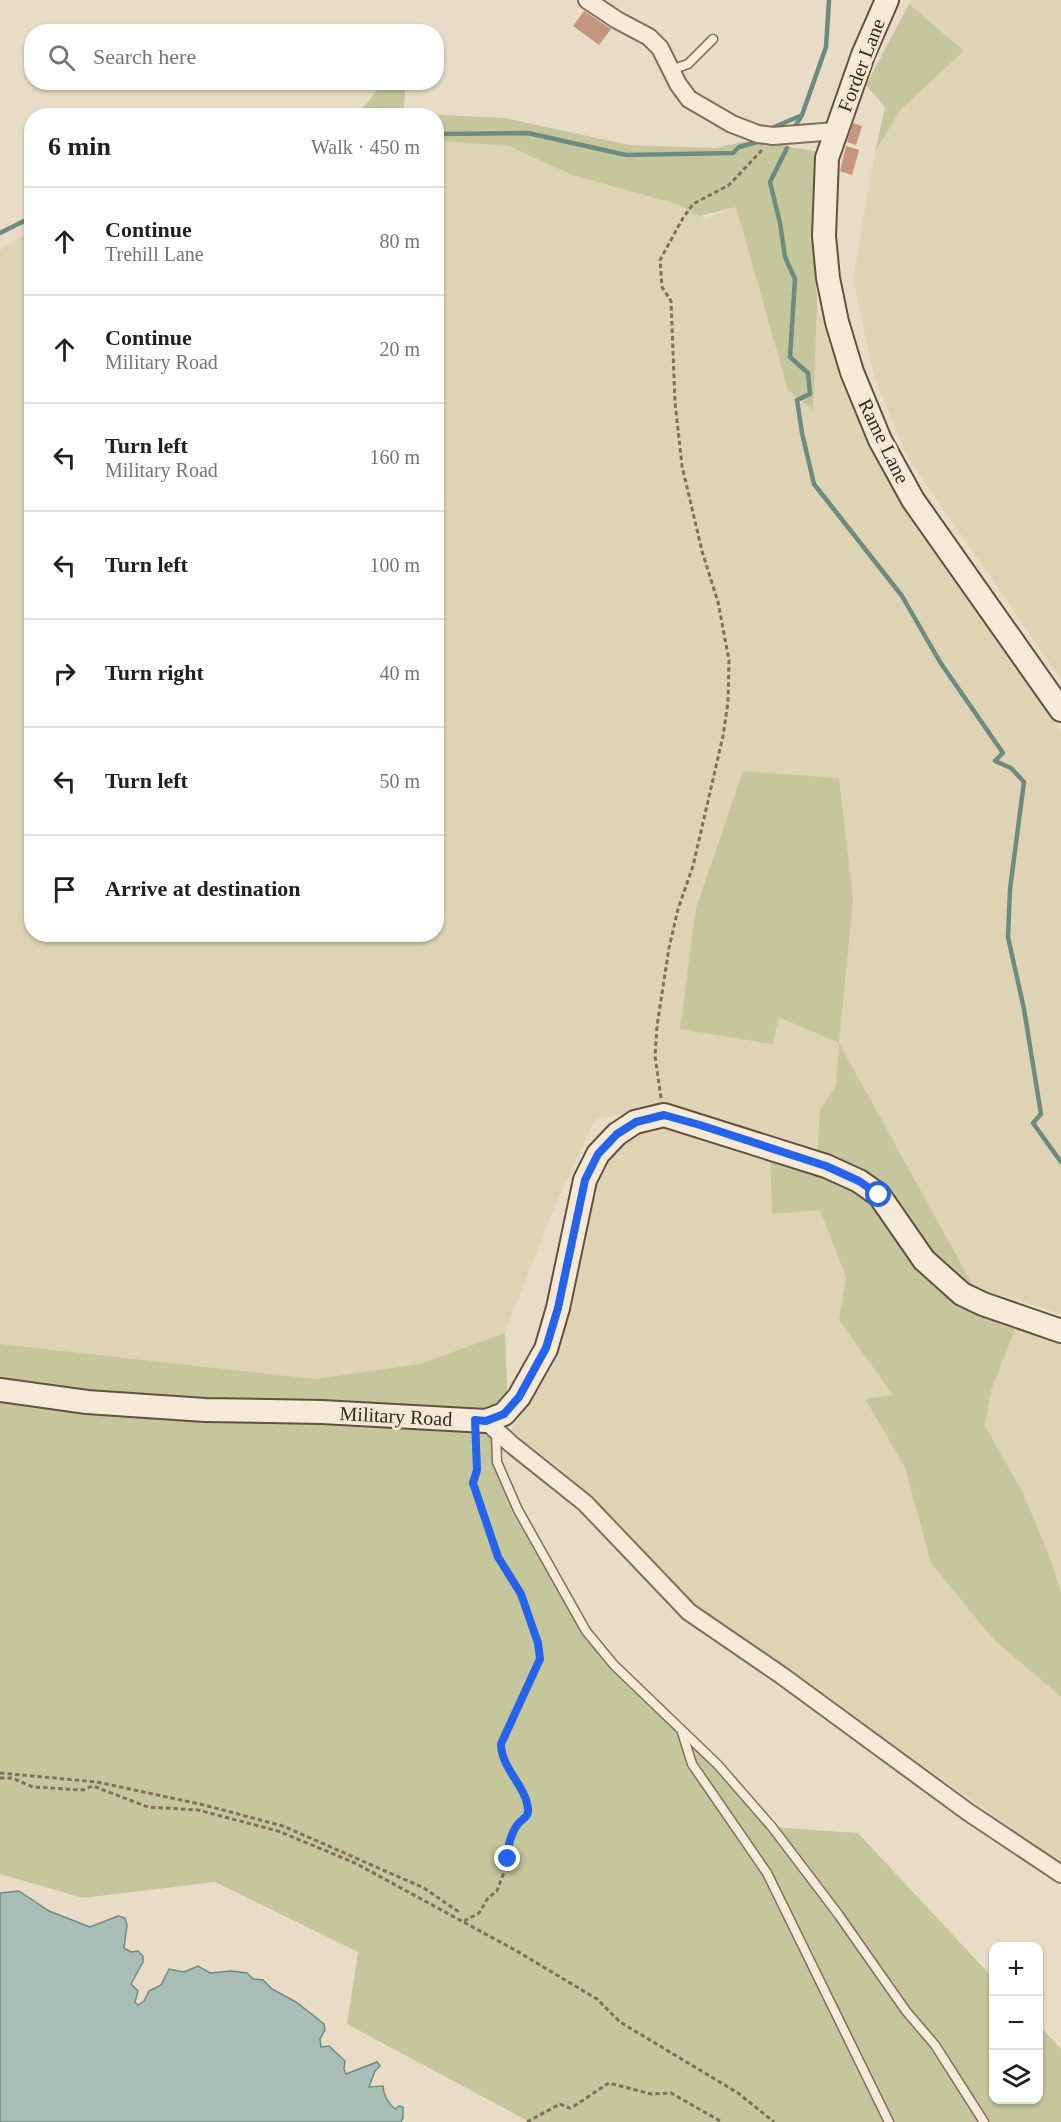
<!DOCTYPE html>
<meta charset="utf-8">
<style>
body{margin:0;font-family:"Times New Roman",serif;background:#f2f2f2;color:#202124}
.controls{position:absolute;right:18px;bottom:18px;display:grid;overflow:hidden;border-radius:12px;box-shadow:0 2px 4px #0004}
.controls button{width:54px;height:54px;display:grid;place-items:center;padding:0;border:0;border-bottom:2px solid #e0e0e0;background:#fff;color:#202124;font:30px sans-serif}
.stop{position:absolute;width:18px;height:18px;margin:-14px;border:4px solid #2563eb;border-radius:50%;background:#fff}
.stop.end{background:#2563eb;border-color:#fff;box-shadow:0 2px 6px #0008}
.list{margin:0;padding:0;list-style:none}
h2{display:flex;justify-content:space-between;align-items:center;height:78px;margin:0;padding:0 24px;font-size:26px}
h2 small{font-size:20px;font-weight:400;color:#757577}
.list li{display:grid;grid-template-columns:39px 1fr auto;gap:18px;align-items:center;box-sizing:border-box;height:108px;padding:0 24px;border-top:2px solid #e0e0e0}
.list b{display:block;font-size:22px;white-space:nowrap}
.list p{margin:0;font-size:20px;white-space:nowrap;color:#757577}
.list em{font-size:20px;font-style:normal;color:#757577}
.icon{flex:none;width:33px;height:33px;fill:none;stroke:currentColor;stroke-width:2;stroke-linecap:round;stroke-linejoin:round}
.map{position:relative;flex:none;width:1061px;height:2122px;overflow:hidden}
.search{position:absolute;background:#fff;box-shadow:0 2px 4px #0004;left:24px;top:24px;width:420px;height:66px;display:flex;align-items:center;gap:15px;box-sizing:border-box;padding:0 21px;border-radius:24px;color:#757577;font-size:22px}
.panel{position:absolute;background:#fff;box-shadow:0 2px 4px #0004;left:24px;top:108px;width:420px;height:834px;border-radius:24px}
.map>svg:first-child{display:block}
.farmland{fill:#ded4b4;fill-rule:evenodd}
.green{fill:#c5c69b}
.water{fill:#a7bdb5;stroke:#6e8b81;stroke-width:1.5}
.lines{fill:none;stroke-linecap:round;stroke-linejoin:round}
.stream{stroke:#6e8b81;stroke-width:4.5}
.building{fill:#c4967f}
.lane-casing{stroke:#836e5d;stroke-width:11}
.street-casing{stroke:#836e5d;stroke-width:20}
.secondary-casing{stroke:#655040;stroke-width:26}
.path{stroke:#836e5d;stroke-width:3;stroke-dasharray:4.5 3;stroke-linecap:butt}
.lane{stroke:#f5ead8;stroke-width:8}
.street{stroke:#f5ead8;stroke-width:16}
.secondary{stroke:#f5ead8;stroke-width:22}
.route{stroke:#2563eb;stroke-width:8}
.labels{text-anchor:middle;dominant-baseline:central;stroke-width:6;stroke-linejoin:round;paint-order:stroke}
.street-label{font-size:20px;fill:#342820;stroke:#f2e7d4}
</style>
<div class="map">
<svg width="1061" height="2122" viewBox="0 0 1061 2122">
<rect width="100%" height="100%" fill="#e9dcc6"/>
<g class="farmland">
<polygon points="911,0 1061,0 1061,680 907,456 874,376 853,280 875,152 901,109 964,51 909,4"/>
<path d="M437 141 509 146 572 175 677 204 705 219 736 206 788 390 813 409 817 306 875 459 1061 733V1314L974 1287 839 1044 836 1085 820 1110 817 1154 669 1106 595 1119 550 1217 505 1333 420 1364 315 1379 0 1344V250L31 231 32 934H436ZM743 772 680 1029 697 901Z"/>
<polygon points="666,1124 770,1158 772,1213 820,1210 846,1277 839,1320 894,1396 865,1400 905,1468 931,1563 993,1639 1061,1697 1061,1863 688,1600 619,1523 556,1465 509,1434 561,1339 574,1288 592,1184 605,1159 621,1142 641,1130"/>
<polygon points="1016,1327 1061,1343 1061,1593 1051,1560 1022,1491 985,1426 991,1391"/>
</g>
<g class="green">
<polygon points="909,4 964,51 901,109 875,152 885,107 866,85"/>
<polygon points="383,83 406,83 403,113 504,118 629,145 715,148 752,140 819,152 814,231 817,306 813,410 788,390 736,207 699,216 677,204 572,175 509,146 437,141 436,116 315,116 362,109"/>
<polygon points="743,771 839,778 853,899 839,1043 974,1287 931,1256 884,1185 817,1154 820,1110 836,1085 839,1043 779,1017 772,1044 680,1029 696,907"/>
<polygon points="770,1158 821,1173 874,1200 923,1272 1016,1327 991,1391 985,1426 1022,1491 1051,1560 1061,1593 1061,1697 993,1639 931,1563 905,1468 865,1399 893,1395 839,1320 846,1277 820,1210 772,1214"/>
<polygon points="505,1333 509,1434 497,1462 586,1631 772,1827 858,1833 993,1978 994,2100 1038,2100 1039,2025 1061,2049 1061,2122 530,2122 347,2024 358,1952 215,1882 83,1898 0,1874 0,1344 315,1379 420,1364"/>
</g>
<path class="water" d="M19 1891 49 1911 90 1927 118 1916 125 1918 127 1925 124 1948 131 1952 138 1951 143 1956V1962L131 1984 138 1991 135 2002 138 2005 144 2001 149 1991 161 1985 169 1969 184 1972 198 1966 210 1973 231 1971 247 1973 253 1979 263 1980 272 1989 296 2002 324 2024 325 2030 320 2039 321 2047 329 2046 345 2061 344 2069 346 2074 377 2062 380 2066 375 2071 369 2087 383 2086C383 2094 388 2103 395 2109L399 2106 403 2107V2118L401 2122H0V1893Z"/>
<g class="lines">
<g class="stream">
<polyline points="772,128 800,116"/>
<polyline points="794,128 802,115 826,47 829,0"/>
<polyline points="436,134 528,133 626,155 733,153 739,147 757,142"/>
<polyline points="787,148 770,182 780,223 785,257 795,279 790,357 808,373 810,394 797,400 802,433 814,484 902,596 940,662 1003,753 995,761 1011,768 1024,782 1010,889 1008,937 1024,1009 1041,1114 1033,1123 1061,1162"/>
<polyline points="0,233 32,217"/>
</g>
</g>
<g class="building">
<polygon points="584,11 611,29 599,45 573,26"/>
<polygon points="853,123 862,126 856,145 847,142"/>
<polygon points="846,146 859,150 852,175 840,171"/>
</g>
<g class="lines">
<defs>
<g id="lane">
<polyline points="671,70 688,64 713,39"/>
<polyline points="496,1431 497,1462 518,1510 586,1631 614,1665 718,1765 772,1827 838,1914 906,2011 935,2045 984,2122"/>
<polyline points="682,1732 692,1764 767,1873 889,2122"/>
</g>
<g id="street">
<polyline points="587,0 617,20 649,37 660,48 678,84 689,99 732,124 758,134 773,136 836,131"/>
<polyline points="486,1421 511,1444 585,1503 689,1612 781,1675 968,1812 1061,1874"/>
</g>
<g id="secondary">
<polyline points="887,0 863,55 827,158 824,236 828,278 837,322 852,372 880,440 913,500 1061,710"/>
<polyline points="0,1390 87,1402 205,1410 322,1412 486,1421 504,1414 519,1397 546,1349 558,1308 585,1180 598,1154 617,1134 635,1122 664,1115 826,1166 859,1181 879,1195 924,1260 962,1294 983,1304 1061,1331"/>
</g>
</defs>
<use href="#lane" class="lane-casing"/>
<use href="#street" class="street-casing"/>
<use href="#secondary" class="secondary-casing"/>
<g class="path">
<polyline points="661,1098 655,1056 657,1026 669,948 678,909 693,866 723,736 728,702 729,660 718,602 702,551 682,466 675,402 671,301 662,287 660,260 683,218 693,204 729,185 762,150"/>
<polyline points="0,1773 97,1782 204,1805 283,1826 424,1888 459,1912"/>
<polyline points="0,1778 12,1778 33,1787 83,1790 93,1786 148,1807 198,1810 278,1831 355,1863 515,1950 597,1999 620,2022 738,2093 774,2122"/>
<polyline points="464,1921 479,1913 488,1898 497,1891 509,1859 507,1852 517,1824 526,1818 528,1809 520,1787 501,1754 501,1744 540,1659 538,1643 521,1594 498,1557 480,1507 473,1483 477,1470 475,1440"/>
<path d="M527 2122 560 2104C562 2105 569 2108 570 2108 573 2108 603 2086 609 2083L651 2094 671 2093 722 2122"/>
</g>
<use href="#lane" class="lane"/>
<use href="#street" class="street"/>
<use href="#secondary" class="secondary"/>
</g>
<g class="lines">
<path class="route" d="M508 1859C506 1850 512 1831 518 1824 523 1818 529 1817 528 1809 526 1786 501 1768 501 1744L540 1659 538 1643 521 1594 498 1557 473 1483 477 1470 475 1420 486 1421 504 1414 519 1397 546 1348 558 1308 585 1180 598 1154 617 1134 636 1122 664 1115 700 1125 826 1166 859 1181 879 1195"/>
</g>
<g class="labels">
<g class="street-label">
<text transform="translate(861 65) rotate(-69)">Forder Lane</text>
<text transform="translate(884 441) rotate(64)">Rame Lane</text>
<text transform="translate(396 1416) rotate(3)">Military Road</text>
</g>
</g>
</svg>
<div class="controls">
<button>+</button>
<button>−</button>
<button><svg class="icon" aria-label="layers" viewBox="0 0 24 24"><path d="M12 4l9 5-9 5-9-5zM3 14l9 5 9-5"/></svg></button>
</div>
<div class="stop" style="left:879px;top:1195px"></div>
<div class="stop end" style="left:508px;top:1859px"></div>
<div class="search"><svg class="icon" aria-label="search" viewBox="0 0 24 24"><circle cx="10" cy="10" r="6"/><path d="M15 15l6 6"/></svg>Search here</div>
<section class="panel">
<h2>6 min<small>Walk · 450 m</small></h2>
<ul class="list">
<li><svg class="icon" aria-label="ahead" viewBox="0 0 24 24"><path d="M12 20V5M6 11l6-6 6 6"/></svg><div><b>Continue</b><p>Trehill Lane</p></div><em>80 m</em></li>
<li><svg class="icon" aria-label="ahead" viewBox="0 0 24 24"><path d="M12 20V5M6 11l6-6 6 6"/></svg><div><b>Continue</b><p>Military Road</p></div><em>20 m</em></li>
<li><svg class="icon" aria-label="left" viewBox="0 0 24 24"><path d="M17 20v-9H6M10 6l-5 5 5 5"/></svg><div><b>Turn left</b><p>Military Road</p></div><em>160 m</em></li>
<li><svg class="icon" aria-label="left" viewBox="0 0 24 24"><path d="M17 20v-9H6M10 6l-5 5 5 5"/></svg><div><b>Turn left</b></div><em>100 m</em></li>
<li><svg class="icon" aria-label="right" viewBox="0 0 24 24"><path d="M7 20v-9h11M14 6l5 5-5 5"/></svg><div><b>Turn right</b></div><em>40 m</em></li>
<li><svg class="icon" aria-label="left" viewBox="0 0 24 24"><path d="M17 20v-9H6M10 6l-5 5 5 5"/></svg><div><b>Turn left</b></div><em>50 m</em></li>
<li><svg class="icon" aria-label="arrive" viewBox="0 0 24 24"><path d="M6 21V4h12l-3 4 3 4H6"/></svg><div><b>Arrive at destination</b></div></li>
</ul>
</section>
</div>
